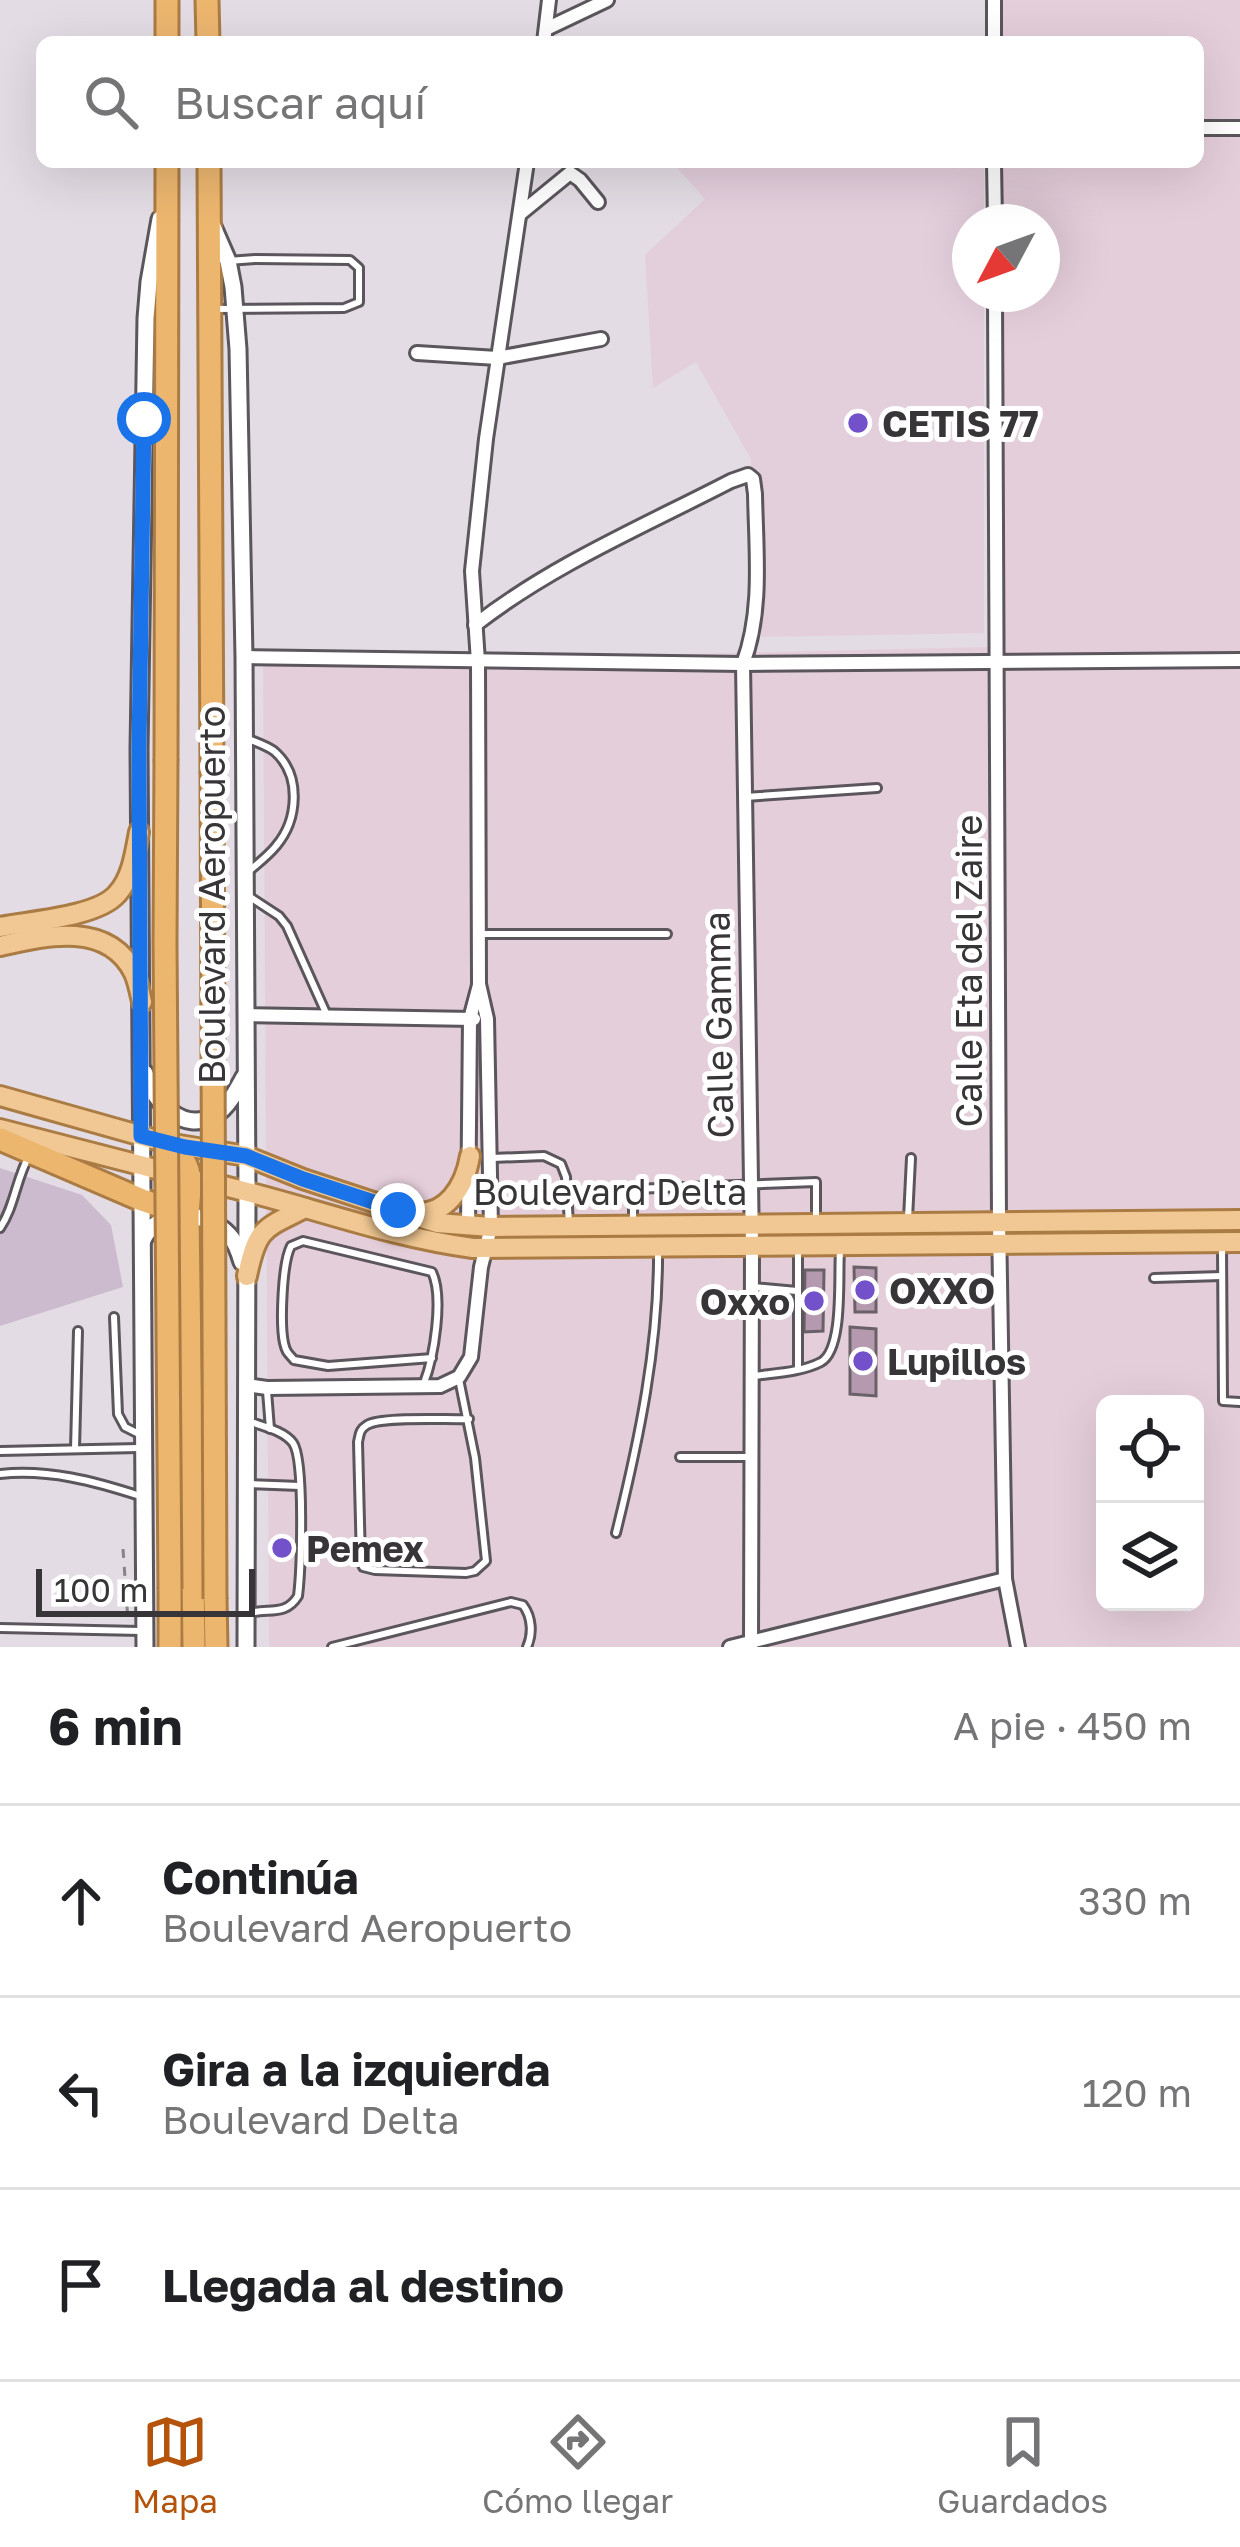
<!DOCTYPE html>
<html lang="es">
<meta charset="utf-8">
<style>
body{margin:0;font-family:"Golos Text",sans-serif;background:#f6f6f6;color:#202124}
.controls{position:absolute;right:36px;bottom:36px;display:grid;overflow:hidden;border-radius:18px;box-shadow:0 12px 48px #0002}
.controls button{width:108px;height:108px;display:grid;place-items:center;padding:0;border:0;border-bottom:3px solid #e0e0e0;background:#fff;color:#202124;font:60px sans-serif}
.compass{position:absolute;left:952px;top:204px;width:108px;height:108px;border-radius:50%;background:#fff;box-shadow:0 12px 48px #0002;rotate:229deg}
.scale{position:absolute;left:36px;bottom:30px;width:219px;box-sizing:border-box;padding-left:12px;border:6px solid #383538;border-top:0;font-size:33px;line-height:42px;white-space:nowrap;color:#383538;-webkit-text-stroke:9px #fff;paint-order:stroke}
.stop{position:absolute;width:36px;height:36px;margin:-27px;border:9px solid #1a73e8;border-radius:50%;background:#fff}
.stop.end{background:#1a73e8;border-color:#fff;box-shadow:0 3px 12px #0008}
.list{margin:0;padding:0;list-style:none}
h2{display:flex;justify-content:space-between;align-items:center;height:156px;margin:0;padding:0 48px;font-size:51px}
h2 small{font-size:39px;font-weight:400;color:#757577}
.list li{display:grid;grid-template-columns:78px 1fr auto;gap:36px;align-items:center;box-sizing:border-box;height:192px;padding:0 48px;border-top:3px solid #e0e0e0}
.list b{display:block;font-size:45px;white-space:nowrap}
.list p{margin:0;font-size:39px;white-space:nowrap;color:#757577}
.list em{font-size:39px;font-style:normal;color:#757577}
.icon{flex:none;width:66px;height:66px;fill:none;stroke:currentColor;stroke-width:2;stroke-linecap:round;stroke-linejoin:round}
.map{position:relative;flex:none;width:1240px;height:1647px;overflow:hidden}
.search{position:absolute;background:#fff;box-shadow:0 12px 48px #0002;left:36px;right:36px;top:36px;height:132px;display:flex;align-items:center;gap:30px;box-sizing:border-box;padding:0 42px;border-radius:18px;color:#757577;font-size:45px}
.sheet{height:732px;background:#fff}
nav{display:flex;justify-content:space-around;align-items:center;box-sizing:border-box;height:168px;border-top:3px solid #e0e0e0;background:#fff;font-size:33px;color:#757577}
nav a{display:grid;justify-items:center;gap:6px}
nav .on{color:#b45309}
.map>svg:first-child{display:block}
.industrial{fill:#e4ceda;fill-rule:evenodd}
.education{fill:#e3cedc}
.green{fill:#ccbbce}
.building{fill:#b59aaf;stroke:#696167;stroke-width:3}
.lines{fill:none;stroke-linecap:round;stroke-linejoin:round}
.service-casing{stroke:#5b555c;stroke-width:12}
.minor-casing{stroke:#5b555c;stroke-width:18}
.tertiary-casing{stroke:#5b555c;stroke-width:21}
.primary-casing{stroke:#aa7c44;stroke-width:24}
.trunk-casing{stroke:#aa7c44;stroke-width:27}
.path{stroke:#888389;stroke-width:3;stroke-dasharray:9 9;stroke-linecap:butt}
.service{stroke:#fff;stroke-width:6}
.minor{stroke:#fff;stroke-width:12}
.tertiary{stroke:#fff;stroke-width:15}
.primary{stroke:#f1c893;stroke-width:18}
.trunk{stroke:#ecb66f;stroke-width:21}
.trunk-bridge-casing{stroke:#aa7c44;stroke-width:27;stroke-linecap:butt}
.trunk-bridge{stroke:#ecb66f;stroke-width:21}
.route{stroke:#1a73e8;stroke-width:15}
.poi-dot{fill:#7251ca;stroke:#fff;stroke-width:4.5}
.labels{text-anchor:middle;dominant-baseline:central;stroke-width:10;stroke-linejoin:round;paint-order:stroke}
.poi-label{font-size:36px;font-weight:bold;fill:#383538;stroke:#fff;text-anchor:start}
.street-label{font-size:36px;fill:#383538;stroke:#fff}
</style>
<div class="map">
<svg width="1240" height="1647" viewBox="0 0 1240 1647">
<rect width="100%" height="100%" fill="#e3dce4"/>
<path class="industrial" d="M997 0H1240V1647H269L263 660 474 659 988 647 993 294H1042V222H994L995 162H1198V42H997ZM1105 1404H1195V1602H1105Z"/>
<polygon class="education" points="672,162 984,162 984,222 970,222 970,294 984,294 984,633 761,637 759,470 751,470 751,459 696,362 653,388 645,255 705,199"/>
<polygon class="green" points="0,1168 82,1195 111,1225 123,1287 0,1326"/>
<g class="building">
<polygon points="854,1267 876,1268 876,1312 855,1312"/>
<polygon points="805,1270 824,1270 823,1331 804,1332"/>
<polygon points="850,1327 876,1329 876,1396 850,1394"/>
</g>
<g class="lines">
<defs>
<g id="service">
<polyline points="212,309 344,308 359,302 359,268 350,260 255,259 228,261"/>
<polyline points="745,797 877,788"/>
<path d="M248 872C257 864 268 856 276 846 298 820 302 775 274 751 267 746 256 742 248 739"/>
<polyline points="250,897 279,916 287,926 326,1013"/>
<polyline points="479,934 667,934"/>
<polyline points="492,1158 544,1156 561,1164 566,1177 569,1223"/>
<polyline points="908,1219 911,1158"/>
<polyline points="633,1222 633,1189 816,1182 816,1222"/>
<path d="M0 1228C15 1206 16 1178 30 1154"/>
<polyline points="1222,1247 1223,1401 1240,1402"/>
<polyline points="798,1250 798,1368"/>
<polyline points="1154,1278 1222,1276"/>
<polyline points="753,1287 797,1291"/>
<polyline points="114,1317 118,1414 125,1427 139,1434"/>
<path d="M754 1376C775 1373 802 1372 821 1362 844 1349 838 1276 840 1251"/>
<path d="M459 1379 475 1458 486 1561 475 1571 466 1573 375 1570 363 1567 361 1562 358 1442C360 1434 359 1430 367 1425 381 1416 449 1420 469 1419"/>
<path d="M424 1383C434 1357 444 1297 432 1272L303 1241 291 1246C282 1263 280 1324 284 1343 286 1352 288 1353 294 1360L328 1366 432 1358"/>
<polyline points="267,1391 270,1429"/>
<polyline points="75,1449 78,1331"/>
<polyline points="0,1451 139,1448"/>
<polyline points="680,1457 748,1457"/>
<path d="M0 1474C49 1469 94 1481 140 1496"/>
<polyline points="249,1484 300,1486"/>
<path d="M616 1533C639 1440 659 1345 658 1250"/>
<path d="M250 1613C269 1608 286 1616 298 1596 301 1572 305 1460 293 1443 284 1431 265 1427 251 1422"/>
<polyline points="0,1628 141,1631"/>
<path d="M332 1647 511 1602 523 1605C532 1617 533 1634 527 1647"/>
</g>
<g id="minor">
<polyline points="994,0 994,42"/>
<polyline points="546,29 607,0"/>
<polyline points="544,42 549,0"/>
<polyline points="1198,128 1240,128"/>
<polyline points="994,162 995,222"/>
<polyline points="521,213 570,173 580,180 598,202"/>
<polyline points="995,294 999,1222 1005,1579 1018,1647"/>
<polyline points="417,353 497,358 601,339"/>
<path d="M475 625C552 565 644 526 731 481L748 475 753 479 755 494C756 551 763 611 743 664L752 1246 751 1647"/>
<polyline points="244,657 743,664 1240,660"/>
<polyline points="245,1015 474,1019"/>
<polyline points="468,1227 470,1019 479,985"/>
<polyline points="246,1385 267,1388 440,1386 459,1377 471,1357 481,1267 491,1227 487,1019 479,984 478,662 472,571 486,439 527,162"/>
<polyline points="730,1647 1005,1579"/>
</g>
<g id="tertiary">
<polyline points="211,222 228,261 233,287 238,349 244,657 247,1191 246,1647"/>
<path d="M145 1073C153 1101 183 1135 215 1115 228 1107 237 1090 244 1077"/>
<path d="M143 1240C158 1207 207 1210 229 1235 236 1242 239 1252 242 1262"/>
<polyline points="145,1647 139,749 146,318 149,282 160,219"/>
</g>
<g id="primary">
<path d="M0 927C30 921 97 917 117 894 132 878 135 853 139 832"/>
<path d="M0 946C44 936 108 920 134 973 138 982 140 993 142 1002"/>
<polyline points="0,1096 167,1143 246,1156 303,1179 437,1223 491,1227 1240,1220"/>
<polyline points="0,1129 175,1174"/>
<path d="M202 1181C293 1200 381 1236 473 1248L1240 1242"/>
<path d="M412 1212C446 1218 465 1186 470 1156"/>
<path d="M247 1276C257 1228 263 1229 305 1208"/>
</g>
<g id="trunk">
<polyline points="207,0 208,42"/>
<polyline points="167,42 167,0"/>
<polyline points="209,162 212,771"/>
<polyline points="166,759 167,162"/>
<polyline points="0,1139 142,1200 181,1213"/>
<path d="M167 1143C196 1165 190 1182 188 1215L194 1647"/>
<polyline points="170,1589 170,1647"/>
<polyline points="215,1599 216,1647"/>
</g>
</defs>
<use href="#service" class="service-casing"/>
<use href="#minor" class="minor-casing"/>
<use href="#tertiary" class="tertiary-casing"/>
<use href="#primary" class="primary-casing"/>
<use href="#trunk" class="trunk-casing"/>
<polyline class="path" points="123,1549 128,1621"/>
<use href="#service" class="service"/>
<use href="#minor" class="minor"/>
<use href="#tertiary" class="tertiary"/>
<use href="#primary" class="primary"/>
<use href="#trunk" class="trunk"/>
<defs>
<g id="trunk-bridge">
<polyline points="166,759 165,943 170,1589"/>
<polyline points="212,771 215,1599"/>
</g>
</defs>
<use href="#trunk-bridge" class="trunk-bridge-casing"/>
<use href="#trunk-bridge" class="trunk-bridge"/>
</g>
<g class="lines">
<polyline class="route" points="144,419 139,749 141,1136 185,1147 246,1156 303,1179 398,1210"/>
</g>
<g class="poi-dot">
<circle cx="858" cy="423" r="12"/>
<circle cx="865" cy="1290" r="12"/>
<circle cx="814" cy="1301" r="12"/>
<circle cx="863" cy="1361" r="12"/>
<circle cx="282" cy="1548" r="12"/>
</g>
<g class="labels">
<g class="poi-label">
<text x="882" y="423">CETIS 77</text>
<text x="889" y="1290">OXXO</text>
<text x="790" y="1301" text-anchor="end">Oxxo</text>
<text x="887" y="1361">Lupillos</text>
<text x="306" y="1548">Pemex</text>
</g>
<g class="street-label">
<text transform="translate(211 895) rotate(-90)">Boulevard Aeropuerto</text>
<text transform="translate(968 971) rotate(-90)">Calle Eta del Zaire</text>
<text transform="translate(718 1025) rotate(-91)">Calle Gamma</text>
<text x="610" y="1191">Boulevard Delta</text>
</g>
</g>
</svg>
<div class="controls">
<button><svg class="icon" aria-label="locate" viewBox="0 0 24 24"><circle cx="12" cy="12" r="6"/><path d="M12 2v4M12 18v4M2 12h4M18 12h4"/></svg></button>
<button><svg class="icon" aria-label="layers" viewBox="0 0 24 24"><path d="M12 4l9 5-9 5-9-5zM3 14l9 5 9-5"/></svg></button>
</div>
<svg class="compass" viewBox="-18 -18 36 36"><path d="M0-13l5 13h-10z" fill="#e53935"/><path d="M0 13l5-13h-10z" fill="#757577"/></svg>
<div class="scale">100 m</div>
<div class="stop" style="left:144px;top:419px"></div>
<div class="stop end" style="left:398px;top:1210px"></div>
<div class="search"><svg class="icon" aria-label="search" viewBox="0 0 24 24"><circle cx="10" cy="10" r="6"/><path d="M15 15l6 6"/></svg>Buscar aquí</div>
</div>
<section class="sheet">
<h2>6 min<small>A pie · 450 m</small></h2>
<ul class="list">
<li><svg class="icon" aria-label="ahead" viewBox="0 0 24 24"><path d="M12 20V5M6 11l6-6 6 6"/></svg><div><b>Continúa</b><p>Boulevard Aeropuerto</p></div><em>330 m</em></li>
<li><svg class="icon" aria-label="left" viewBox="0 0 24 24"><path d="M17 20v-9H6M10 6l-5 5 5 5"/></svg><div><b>Gira a la izquierda</b><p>Boulevard Delta</p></div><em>120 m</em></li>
<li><svg class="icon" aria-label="arrive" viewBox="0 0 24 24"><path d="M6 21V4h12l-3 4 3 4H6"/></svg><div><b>Llegada al destino</b></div></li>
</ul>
</section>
<nav>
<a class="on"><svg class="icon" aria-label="map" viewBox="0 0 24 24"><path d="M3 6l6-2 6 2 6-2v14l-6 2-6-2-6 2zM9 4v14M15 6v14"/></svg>Mapa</a>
<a><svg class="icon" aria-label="directions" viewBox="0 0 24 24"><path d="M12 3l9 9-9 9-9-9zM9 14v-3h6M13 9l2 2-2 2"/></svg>Cómo llegar</a>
<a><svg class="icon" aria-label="saved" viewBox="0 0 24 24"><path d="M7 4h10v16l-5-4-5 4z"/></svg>Guardados</a>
</nav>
